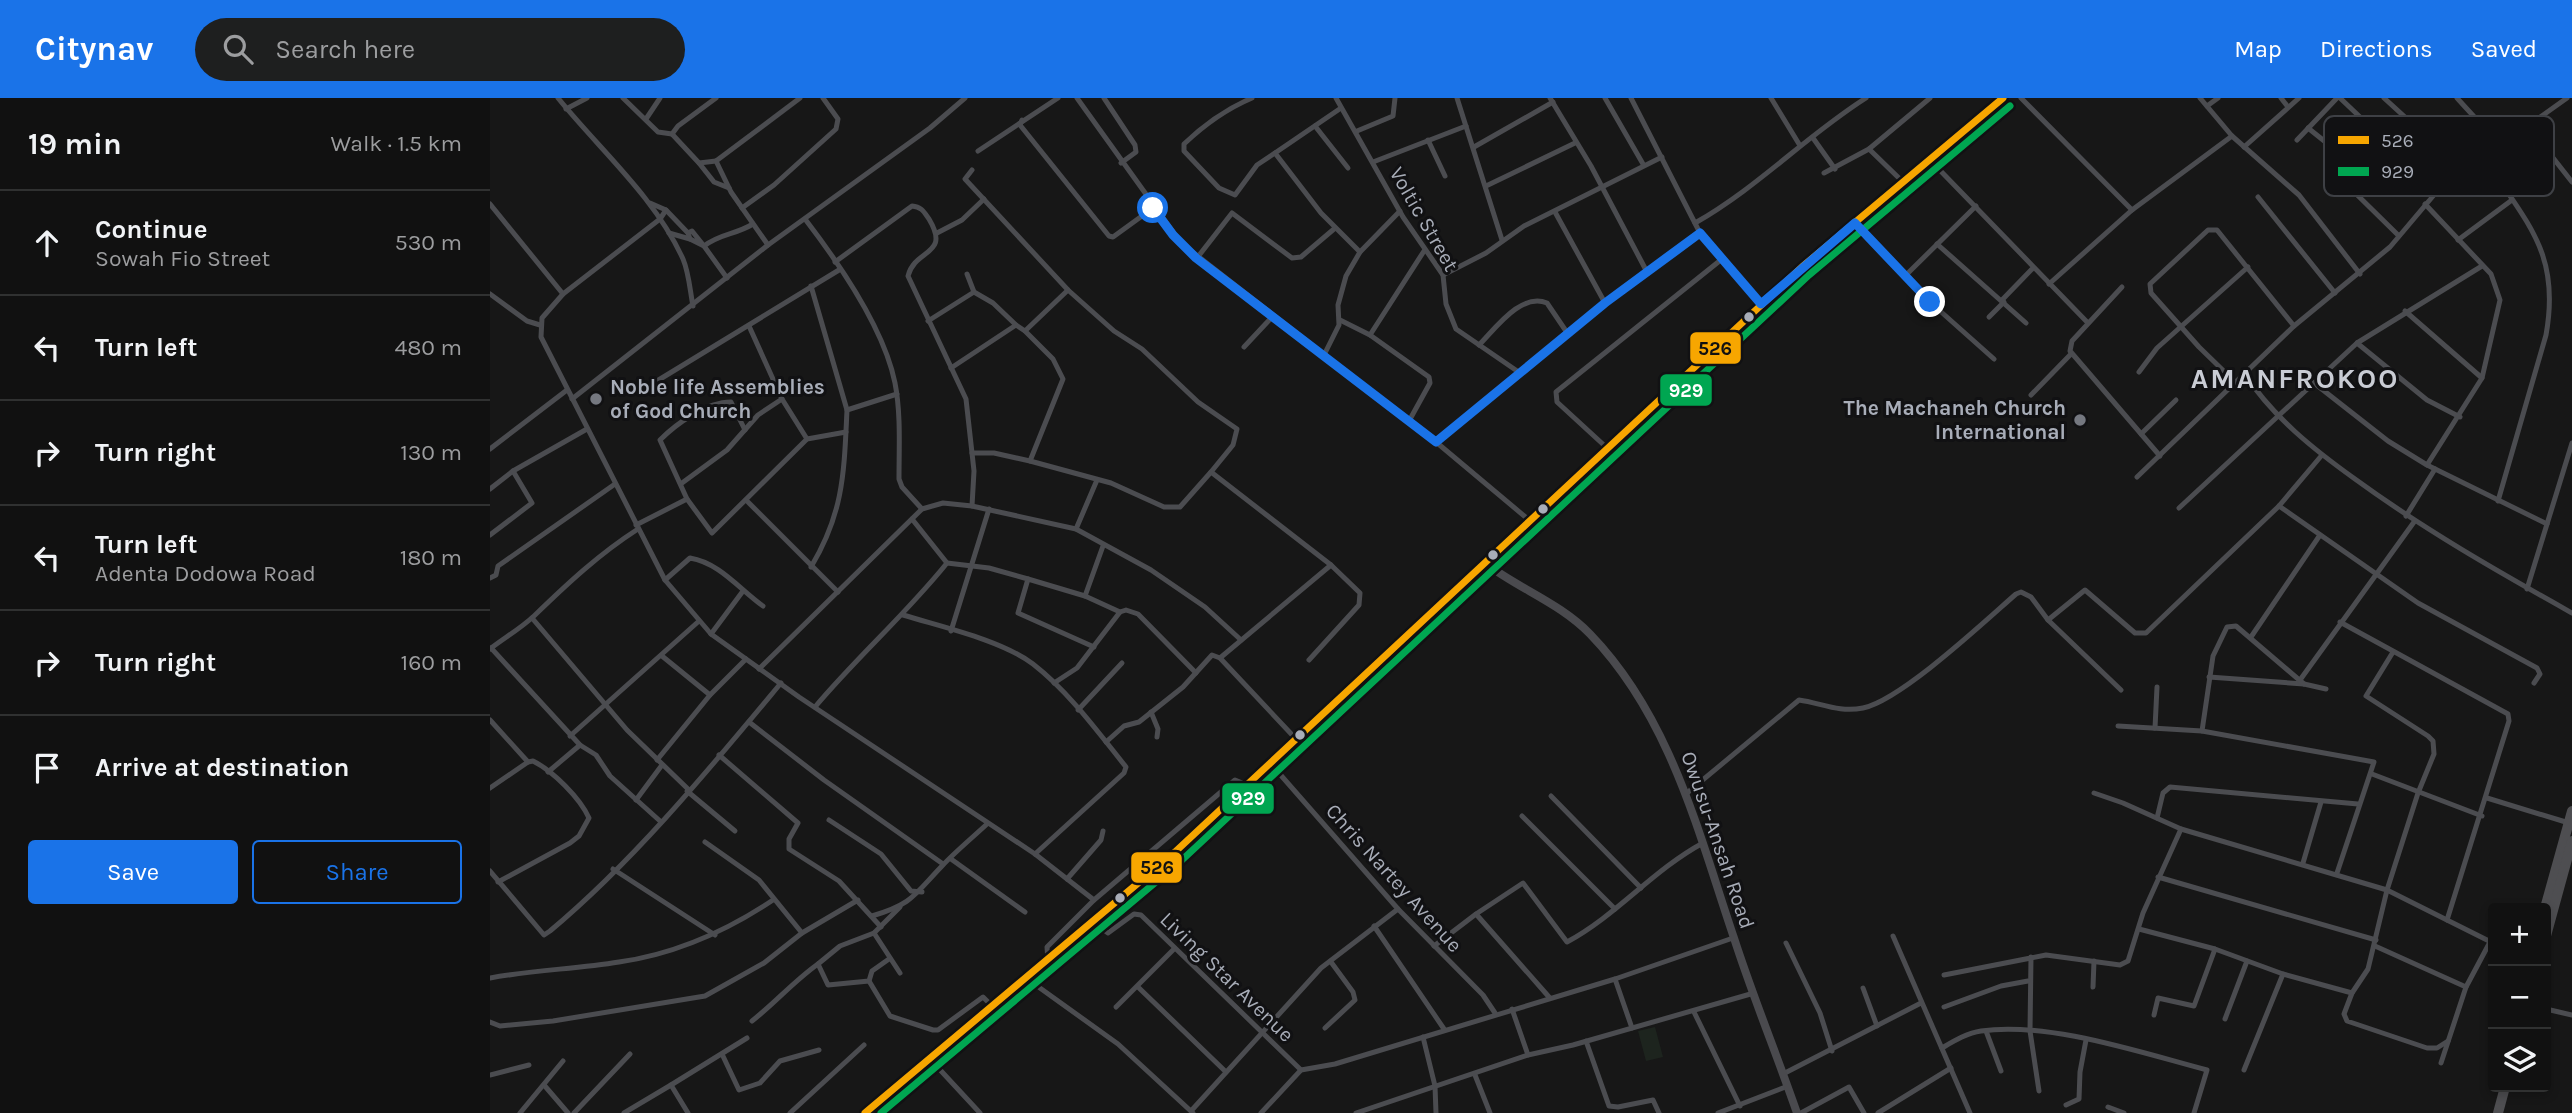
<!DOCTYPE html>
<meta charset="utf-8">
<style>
body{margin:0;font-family:Karla,sans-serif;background:#1e1f1f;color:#f1f3f6}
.controls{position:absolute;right:21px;bottom:21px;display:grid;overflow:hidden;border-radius:7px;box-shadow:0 4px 10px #0003}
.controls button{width:63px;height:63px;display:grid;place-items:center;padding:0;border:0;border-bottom:2px solid #303131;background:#111;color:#f1f3f6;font:35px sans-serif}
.stop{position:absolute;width:21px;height:21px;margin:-16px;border:5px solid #1a73e8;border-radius:50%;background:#fff}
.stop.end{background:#1a73e8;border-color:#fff;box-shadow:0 2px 7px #0008}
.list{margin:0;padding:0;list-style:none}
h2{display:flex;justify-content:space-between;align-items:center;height:91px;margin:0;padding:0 28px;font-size:30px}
h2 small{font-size:23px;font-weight:400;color:#9c9d9f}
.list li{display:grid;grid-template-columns:46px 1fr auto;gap:21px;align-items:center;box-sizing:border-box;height:105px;padding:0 28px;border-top:2px solid #303131}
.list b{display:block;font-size:26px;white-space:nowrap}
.list p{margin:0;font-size:23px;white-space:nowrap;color:#9c9d9f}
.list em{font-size:23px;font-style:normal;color:#9c9d9f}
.actions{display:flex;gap:14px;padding:21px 28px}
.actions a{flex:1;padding:16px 0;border:2px solid #1a73e8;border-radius:7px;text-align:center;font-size:24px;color:#1a73e8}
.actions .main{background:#1a73e8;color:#fff}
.icon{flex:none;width:38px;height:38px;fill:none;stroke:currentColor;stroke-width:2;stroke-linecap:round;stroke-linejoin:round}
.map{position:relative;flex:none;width:2082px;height:1015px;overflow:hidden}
header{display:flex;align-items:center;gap:42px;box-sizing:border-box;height:98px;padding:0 35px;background:#1a73e8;color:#fff}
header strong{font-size:33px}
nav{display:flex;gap:38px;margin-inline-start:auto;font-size:24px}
.search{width:490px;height:63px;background:#1e1f1f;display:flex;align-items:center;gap:18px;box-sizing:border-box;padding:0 24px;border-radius:38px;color:#9c9d9f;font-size:26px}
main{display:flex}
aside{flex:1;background:#111}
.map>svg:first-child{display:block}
.green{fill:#1d241e}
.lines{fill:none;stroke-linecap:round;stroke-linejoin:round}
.street{stroke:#4b4c50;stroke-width:5}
.secondary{stroke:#4a4a4e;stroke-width:8}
.primary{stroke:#4d4f52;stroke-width:9}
.highway{stroke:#4e4e51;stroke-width:10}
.bus-1-casing{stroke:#111113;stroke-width:12}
.bus-2-casing{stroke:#111113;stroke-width:12}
.bus-1{stroke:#f7a600;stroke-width:7}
.bus-2{stroke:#00a651;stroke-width:7}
.route{stroke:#1a73e8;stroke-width:9}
.bus-dot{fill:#a8adb8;stroke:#111113;stroke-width:2.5}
.poi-dot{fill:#757880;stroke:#111113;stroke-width:2.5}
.labels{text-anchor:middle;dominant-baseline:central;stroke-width:6;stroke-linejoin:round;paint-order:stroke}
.street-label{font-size:21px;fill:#a8adb8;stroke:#111113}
.poi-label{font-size:21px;font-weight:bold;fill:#a8adb8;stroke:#111113;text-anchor:start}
.district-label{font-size:28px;font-weight:bold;letter-spacing:2px;fill:#c9ccd4;stroke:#111113}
.key{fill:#111113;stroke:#3e4045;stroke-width:2}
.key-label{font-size:19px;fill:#a8adb8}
.line-badge{stroke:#111113;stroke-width:2.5}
.badge-label{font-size:19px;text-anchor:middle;font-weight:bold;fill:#fff}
.pale-badge-label{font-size:19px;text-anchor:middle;font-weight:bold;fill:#111}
</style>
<header>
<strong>Citynav</strong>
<div class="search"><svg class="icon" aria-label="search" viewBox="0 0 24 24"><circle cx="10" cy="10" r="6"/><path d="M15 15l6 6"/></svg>Search here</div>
<nav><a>Map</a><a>Directions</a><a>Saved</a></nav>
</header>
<main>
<aside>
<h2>19 min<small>Walk · 1.5 km</small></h2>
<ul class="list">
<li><svg class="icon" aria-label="ahead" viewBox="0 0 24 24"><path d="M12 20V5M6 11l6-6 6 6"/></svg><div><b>Continue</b><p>Sowah Fio Street</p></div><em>530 m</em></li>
<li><svg class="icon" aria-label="left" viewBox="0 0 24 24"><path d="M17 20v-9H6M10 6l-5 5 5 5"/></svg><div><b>Turn left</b></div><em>480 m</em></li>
<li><svg class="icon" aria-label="right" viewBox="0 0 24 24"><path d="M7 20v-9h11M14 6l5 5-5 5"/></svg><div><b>Turn right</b></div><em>130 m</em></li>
<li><svg class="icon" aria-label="left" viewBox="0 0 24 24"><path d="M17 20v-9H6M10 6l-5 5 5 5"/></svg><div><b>Turn left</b><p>Adenta Dodowa Road</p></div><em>180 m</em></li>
<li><svg class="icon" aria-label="right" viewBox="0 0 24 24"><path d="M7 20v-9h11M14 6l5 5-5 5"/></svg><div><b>Turn right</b></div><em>160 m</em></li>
<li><svg class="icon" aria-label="arrive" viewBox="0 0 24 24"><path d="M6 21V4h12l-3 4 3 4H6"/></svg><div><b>Arrive at destination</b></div></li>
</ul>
<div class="actions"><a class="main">Save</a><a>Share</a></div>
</aside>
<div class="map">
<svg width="2082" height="1015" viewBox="0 0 2082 1015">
<rect width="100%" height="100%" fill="#171717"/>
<polygon class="green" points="1165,929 1173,959 1156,963 1148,933"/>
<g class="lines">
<g class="street">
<path d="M68 0C110 52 165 99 193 161 199 175 200 193 203 208"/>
<polyline points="133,0 168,34 182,36"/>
<polyline points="587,0 691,145 946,344 1039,422"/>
<polyline points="614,0 645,47 646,54 631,65"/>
<path d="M762 0C736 11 714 27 694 46V53L729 90 745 97 767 67 785 55"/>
<polyline points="846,0 913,119 953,177 956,206 966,231 1030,275"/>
<polyline points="967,0 1012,142"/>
<polyline points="1060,0 1101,68 1157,174"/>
<polyline points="1115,0 1153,66"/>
<polyline points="1141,0 1210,135 1271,206"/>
<polyline points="1281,0 1309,46"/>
<polyline points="1531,0 1642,112 1559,186"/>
<polyline points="1710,0 1742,38 1809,97 1870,176"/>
<polyline points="1791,0 1798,9"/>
<polyline points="1850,0 1870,19"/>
<polyline points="1894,0 1973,72"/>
<polyline points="1967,0 2010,47"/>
<polyline points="1717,8 1728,0"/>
<polyline points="851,10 785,55 831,115 870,154 910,113"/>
<polyline points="76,11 97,0"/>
<polyline points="156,21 170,0"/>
<polyline points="532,22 530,27 619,138 623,139 663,110"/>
<polyline points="825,28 858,70"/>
<polyline points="2038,28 2082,84"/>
<polyline points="1818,30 1843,50"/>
<polyline points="867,33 903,18 905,0"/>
<polyline points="182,36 209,65 226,63 241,94 278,147"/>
<polyline points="182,36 188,28 226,0"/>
<polyline points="1323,40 1345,71"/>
<polyline points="938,42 955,78"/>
<polyline points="1807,42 1847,0"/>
<polyline points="984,49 1063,4"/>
<polyline points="1754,49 1809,0"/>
<polyline points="1379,51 1413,84"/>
<polyline points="488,53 568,0"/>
<polyline points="1901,59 1928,33"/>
<path d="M1994 59C2036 125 2071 154 2056 237L2008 403"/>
<polyline points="1440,62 1598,225"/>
<polyline points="226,63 310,0"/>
<polyline points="883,64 976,28"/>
<polyline points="209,65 224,84 239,90"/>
<polyline points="482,72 475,81 578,192 624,233 652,251 708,304 747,331 743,347 721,374"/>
<polyline points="1334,75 1379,51 1440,0"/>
<polyline points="1850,80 1909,138"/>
<polyline points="996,88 1085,45"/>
<polyline points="1768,99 1845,195"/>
<polyline points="160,105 176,112 198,135"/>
<polyline points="0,106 73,196"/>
<polyline points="1935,106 2001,176 2010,202 1992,280 1937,367"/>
<polyline points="252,110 284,87 346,31 348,21 333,0"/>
<polyline points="176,112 170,121 73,196 52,220 51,239 175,482 221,536 309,599 545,756 604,802 745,682 757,687"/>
<polyline points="1642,112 1742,38"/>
<polyline points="1065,114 1115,205"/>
<path d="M315 121C348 164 394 230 405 285 411 316 409 349 409 381L412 389 432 411"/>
<path d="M1205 125C1267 90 1316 38 1376 0"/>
<polyline points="1365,125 1440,204 1504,261"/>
<polygon points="202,133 214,148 200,141 198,135"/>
<polyline points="179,135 200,141"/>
<polyline points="447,135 472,122 494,101"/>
<polyline points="1968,142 2022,102"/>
<polyline points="1447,146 1536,225"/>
<polyline points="707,160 742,115 802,160 811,159 844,131"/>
<path d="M345 164 422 108C432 109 434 114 439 121 461 158 425 150 418 178L476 301 484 373 482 408"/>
<polyline points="477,176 484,194 503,205 526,227"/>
<polyline points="953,177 996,155 1034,128 1172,59"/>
<polyline points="1415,178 1486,108"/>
<path d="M237 180 214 148C231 135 245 137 263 126"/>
<polyline points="321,188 357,312"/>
<polyline points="1632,189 1582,243 1580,253 1670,358"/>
<polyline points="0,196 37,223 50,227"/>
<polyline points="1512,202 1543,170"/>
<polyline points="1915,213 1992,280"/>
<polyline points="1499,219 1514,204"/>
<polyline points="850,222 880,237 939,279 940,285 919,323"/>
<polyline points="438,223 484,194"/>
<polyline points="259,228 292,301 317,341"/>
<polyline points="535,233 563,261 573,281 540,363"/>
<polyline points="880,237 934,153"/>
<polyline points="1867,245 1937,302 1970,319"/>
<path d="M989 247C1005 231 1031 194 1057 205L1078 236"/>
<polyline points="754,249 783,218"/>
<polyline points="834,257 849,227 848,207 856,178 870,154"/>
<polyline points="461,270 526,227 535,233 578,192"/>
<polyline points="1649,274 1667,250 1758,169"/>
<path d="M1754 275C1783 319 1823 351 1865 381 1935 432 2007 473 2082 515"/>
<polyline points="1745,284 1709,249 1661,195 1660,186 1718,132 1727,132 1804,228"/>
<polyline points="1824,285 1898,343 1937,367 2057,426"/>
<polyline points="162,286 349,172"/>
<polyline points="1541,297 1581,256"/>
<polyline points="82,301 278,147 440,30 475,0"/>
<path d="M255 332 241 304C216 304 186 326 170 342L197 401 222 435 317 341 356 334"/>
<polyline points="1651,336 1686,302"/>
<polyline points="946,344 1115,205 1210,135"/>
<polyline points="1116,349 1067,304 1066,294 1232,161"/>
<polyline points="0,351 77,292"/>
<polyline points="482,355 504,355 540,363 621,385 674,409 690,409 721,374 841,467 870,495 869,507 819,562"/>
<polyline points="1647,379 1804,228 1900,149 1949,91 2077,0"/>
<polyline points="192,385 237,352 268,317 292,301"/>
<polyline points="0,391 23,373 97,331"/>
<polyline points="256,402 348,494"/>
<polyline points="1789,408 1928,505 2047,570 2050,576 2044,585"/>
<polyline points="1689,410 1867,245 1992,168"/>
<polyline points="1916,418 1945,371"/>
<polyline points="146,427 197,401"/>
<polyline points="586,431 607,382"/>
<polyline points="0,437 42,405 23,373"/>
<polyline points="613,448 595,498 630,514"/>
<polyline points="457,465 499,470 538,481 528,515 604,549"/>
<path d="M321 469C354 414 354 374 357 312L407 296"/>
<polyline points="0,480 6,477 8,468 125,386"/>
<polyline points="538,481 595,498"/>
<path d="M175 482 200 460C230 465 249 491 273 508"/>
<polyline points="2037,491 2082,345"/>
<path d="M413 517C452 529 511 542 543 566 579 594 608 634 636 669L634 675 545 756"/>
<polyline points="42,520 137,632 199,692"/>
<polyline points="1850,524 2018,616 2019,623 1957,822"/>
<polyline points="461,533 499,411"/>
<polyline points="221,536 253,493"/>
<polyline points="1761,539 1830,437"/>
<polyline points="1,550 90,647 58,674"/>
<path d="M0 551C14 540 30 531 44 518 77 486 109 456 148 431"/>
<polyline points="1903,554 1876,598 1938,638 1943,643 1944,656 1928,695 1897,792 1878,871 1862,895 1854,916 1857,923 1937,950 1947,950 1958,943"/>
<polyline points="172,558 220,597"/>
<polyline points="269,571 432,411 453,405 482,408 586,431 661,472 715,509 751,542"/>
<polyline points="1719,579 1814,586 1836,591"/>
<polyline points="1810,582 1924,424"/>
<polyline points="564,585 587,570 630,514 636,512 648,516 706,575"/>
<polyline points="1631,592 1558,522 1595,492 1645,535 1656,535 1789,408 1832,357"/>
<path d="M325 609C367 559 416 516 457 465L422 421"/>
<polyline points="588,612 632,565"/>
<polyline points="661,614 668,631 667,639"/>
<path d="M0 622 38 664 43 663C63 673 90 700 99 720L89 738 80 745 8 784"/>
<polyline points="259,624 334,682 453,766"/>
<polyline points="1628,628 1712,633 1884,664 1847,775"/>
<polyline points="1665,630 1667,589"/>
<polyline points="1712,633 1723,558 1737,529 1746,528 1814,586"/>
<polyline points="80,638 209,523"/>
<polyline points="806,641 730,560 841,467"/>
<polyline points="616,644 634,628 649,624 693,589 722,557 730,560"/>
<polyline points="90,647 106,657 120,678 170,723"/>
<polyline points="229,657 308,725 299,741 299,751 349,783 391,829"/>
<polyline points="167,662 220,597 256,561"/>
<polyline points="781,666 908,811 993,897 1005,915"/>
<polyline points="1882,676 1992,718"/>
<polyline points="0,690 38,664"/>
<polyline points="197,693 245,733"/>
<path d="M1197 695 1309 602C1331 605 1349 615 1373 610 1411 602 1494 524 1526 496L1531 494 1541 499 1558 522"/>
<polyline points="1604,695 1633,705 1691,731 1897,792 2003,845"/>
<polyline points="1061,698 1151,790"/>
<polyline points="1997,700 2079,725"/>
<polyline points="146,702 172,667"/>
<polyline points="1032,718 1125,811"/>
<polyline points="1667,720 1673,695 1680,689 1868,706"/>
<polyline points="339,722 391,756 421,793 432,794"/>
<polyline points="215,744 269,782 312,835"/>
<polyline points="461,761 535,814"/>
<polyline points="1813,765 1831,704"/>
<polyline points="123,771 225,837"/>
<path d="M0 773 54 837 60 833C144 763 221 669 291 585"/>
<polyline points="1668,779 1886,842"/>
<polyline points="577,781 611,742 613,733"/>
<path d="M986 816 1033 785 1077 844C1127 817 1163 772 1213 745"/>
<path d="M382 818C423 806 424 797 452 768 465 754 482 740 497 726"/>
<polyline points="604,825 618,835 644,816 651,817 811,972"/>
<polyline points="884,828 954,931"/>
<polyline points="1649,831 1725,851 1793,876 1862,895"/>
<polyline points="384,835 410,875"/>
<polyline points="1403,838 1480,1015"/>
<polyline points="1296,845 1330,915 1342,953"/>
<polyline points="944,848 986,816 1059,899"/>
<polyline points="1885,848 1976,889"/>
<polyline points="1541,859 1540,933 1549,993"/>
<polyline points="399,861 382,873 379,883 338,887 328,866 350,848 384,835 410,809"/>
<polyline points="558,863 557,849 604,802"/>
<polyline points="1454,877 1556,857 1630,867 1638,863 1653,815 1691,731"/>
<path d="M0 880C43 872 86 871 129 864 186 856 235 834 283 802"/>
<polyline points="536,880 628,946 703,1015"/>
<polyline points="1125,881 1243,840"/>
<polyline points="379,883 400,918 443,932 448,932 493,899 501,907"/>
<polyline points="648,889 736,974"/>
<polyline points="1603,889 1604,863"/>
<polyline points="1373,890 1387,928"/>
<polyline points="626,909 684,851"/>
<polyline points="1454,909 1511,888 1538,883"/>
<polyline points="1022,911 1038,957"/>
<polyline points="2056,911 2082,917"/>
<polyline points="1204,914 1250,1008"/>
<polyline points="1664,917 1668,900 1704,908 1725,851"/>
<polyline points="1735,921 1757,863"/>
<path d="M262 923C285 905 304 883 328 866"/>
<polyline points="0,924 10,928 63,923 215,898 274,865 312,835 368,802"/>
<polyline points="835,930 865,902 863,894 841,864"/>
<polyline points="1496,933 1511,973"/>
<polyline points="933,939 945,988 946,1015"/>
<polyline points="1096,943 1119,1008 1128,1009 1163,1002 1169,1015"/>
<path d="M1452 950C1464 943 1477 935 1491 933 1557 923 1652 955 1717 972L1704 1015"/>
<polyline points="232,956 249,992 270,985 290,963 329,952"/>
<polyline points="440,961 490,1015"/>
<polyline points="1951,965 1976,889 2000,844"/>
<polyline points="1754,972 1793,876"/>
<polyline points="1293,976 1431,905"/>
<polyline points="0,977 39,967"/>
<polyline points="985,977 1000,1015"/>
<polyline points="54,987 78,1015"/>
<polyline points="181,987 257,940"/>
<polyline points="1576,1007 1589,1001 1590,974 1596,942"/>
<polyline points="1618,1009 1634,1015"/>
<polyline points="701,1013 831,870 908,811"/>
<polyline points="30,1015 73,963"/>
<polyline points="84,1015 140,956"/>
<polyline points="134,1015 181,987 198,1015"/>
<polyline points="300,1015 374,947"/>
<polyline points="771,1015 811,972 845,966 1125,881 1142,930"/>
<polyline points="866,1015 1038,957 1083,947 1264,895"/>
<polyline points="1228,1015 1298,988"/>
<polyline points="1311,1015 1359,989 1374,1015"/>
<polyline points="1388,1015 1461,970"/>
</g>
<path class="secondary" d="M995 465C1029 491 1070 505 1100 536 1181 620 1208 734 1244 840 1263 899 1287 957 1307 1015"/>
<polyline class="primary" points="375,1015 512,899 572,852 685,754 1312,169 1513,0"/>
<g class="highway">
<polyline points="2055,810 2082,713"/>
<polyline points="2056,838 2082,743"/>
<polyline points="2008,1015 2015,989"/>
</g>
<defs>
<polyline id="bus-1" points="375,1015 685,754 1312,169 1513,0"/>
<polyline id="bus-2" points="391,1015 692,762 1319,177 1520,8"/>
</defs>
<use href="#bus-1" class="bus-1-casing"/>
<use href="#bus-2" class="bus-2-casing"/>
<use href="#bus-1" class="bus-1"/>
<use href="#bus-2" class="bus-2"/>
</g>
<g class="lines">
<polyline class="route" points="663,110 683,137 706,160 946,344 1115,205 1210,135 1271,206 1365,125 1440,204"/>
</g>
<g class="bus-dot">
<circle cx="1259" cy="219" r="6"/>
<circle cx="1053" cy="411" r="6"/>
<circle cx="1003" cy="457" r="6"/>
<circle cx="810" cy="637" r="6"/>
<circle cx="630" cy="800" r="6"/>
</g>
<g class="poi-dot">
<circle cx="106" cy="301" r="7"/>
<circle cx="1590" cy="322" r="7"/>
</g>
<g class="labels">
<g class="street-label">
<text transform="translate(934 121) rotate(60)">Voltic Street</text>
<text transform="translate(1228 742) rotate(71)">Owusu-Ansah Road</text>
<text transform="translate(904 780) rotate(48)">Chris Nartey Avenue</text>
<text transform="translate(737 879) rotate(44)">Living Star Avenue</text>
</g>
<g class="poi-label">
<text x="120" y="289">Noble life Assemblies<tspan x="120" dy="24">of God Church</tspan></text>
<text x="1576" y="310" text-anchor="end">The Machaneh Church<tspan x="1576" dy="24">International</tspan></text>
</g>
<g class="district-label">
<text x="1805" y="280">AMANFROKOO</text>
</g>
</g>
<rect x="1834" y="18" width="230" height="80" rx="10" class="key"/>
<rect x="1848" y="38" width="31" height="8" fill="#f7a600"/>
<rect x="1848" y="69" width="31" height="9" fill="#00a651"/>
<g class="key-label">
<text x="1891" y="49">526</text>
<text x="1891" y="80">929</text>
</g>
<g class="line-badge">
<rect x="1199" y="233" width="53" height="34" rx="7" fill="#f7a600"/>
<rect x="1169" y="275" width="54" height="34" rx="7" fill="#00a651"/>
<rect x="731" y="684" width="54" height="33" rx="7" fill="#00a651"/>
<rect x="640" y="753" width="53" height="33" rx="7" fill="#f7a600"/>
</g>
<g class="badge-label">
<text x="1196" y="299">929</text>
<text x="758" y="707">929</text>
</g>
<g class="pale-badge-label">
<text x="1225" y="257">526</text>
<text x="667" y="776">526</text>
</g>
</svg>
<div class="controls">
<button>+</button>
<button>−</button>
<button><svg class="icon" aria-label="layers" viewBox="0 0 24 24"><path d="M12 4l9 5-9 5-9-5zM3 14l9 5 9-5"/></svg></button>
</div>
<div class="stop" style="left:663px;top:110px"></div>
<div class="stop end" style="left:1440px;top:204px"></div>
</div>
</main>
